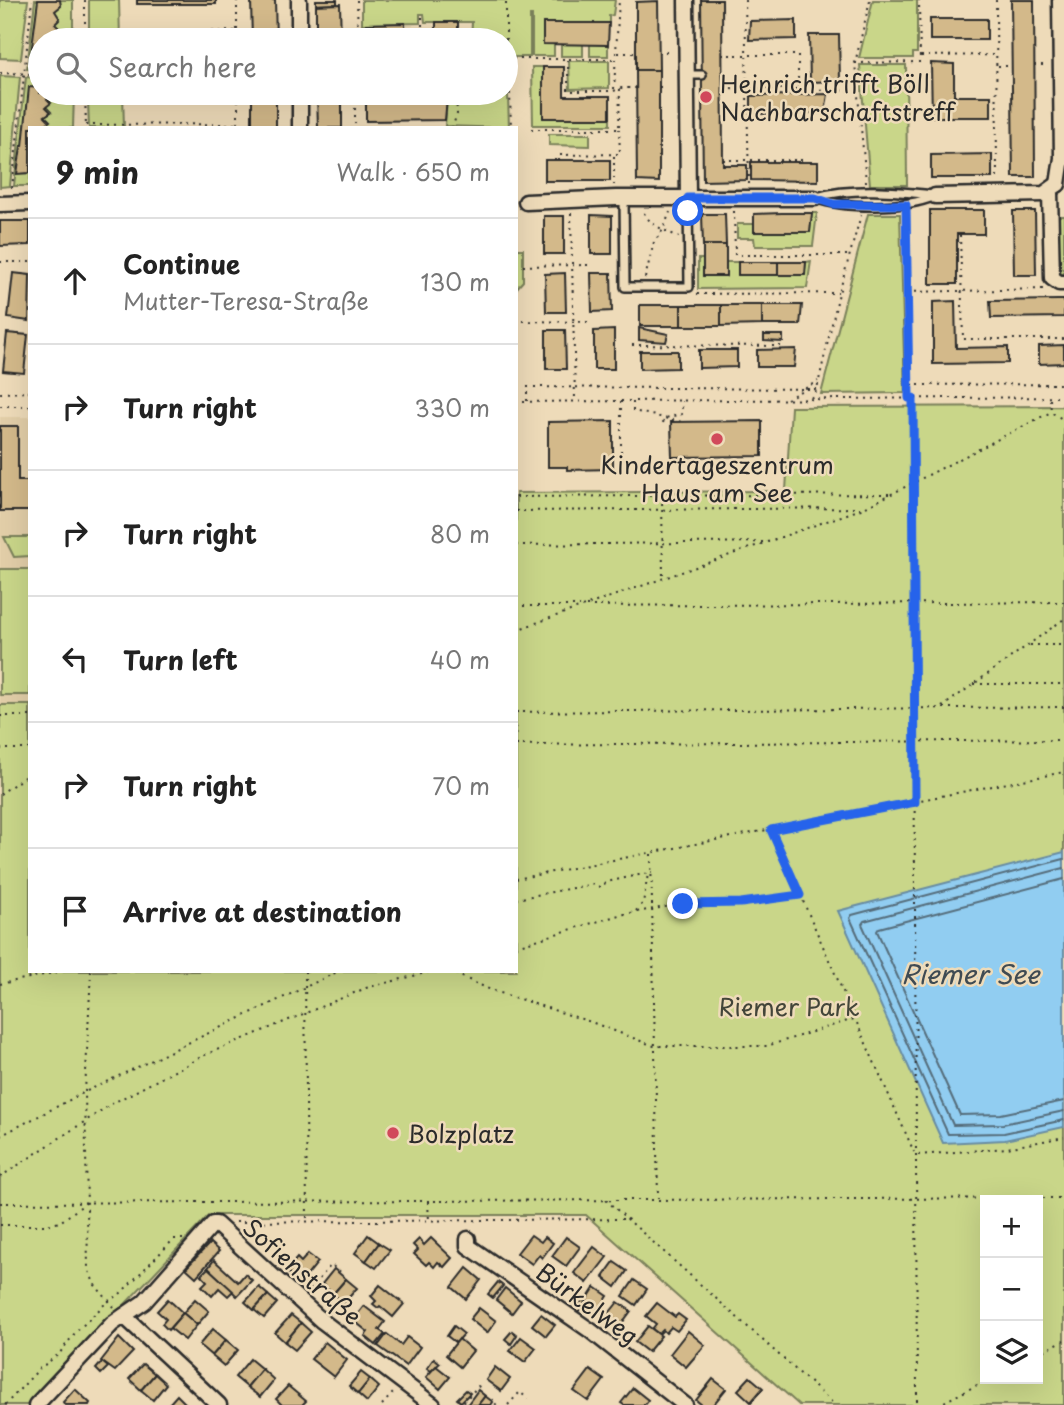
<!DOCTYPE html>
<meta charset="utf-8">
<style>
body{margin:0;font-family:"Playpen Sans",sans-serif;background:#f6f6f6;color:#222}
.controls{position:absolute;right:21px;bottom:21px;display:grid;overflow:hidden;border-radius:0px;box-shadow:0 7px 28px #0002}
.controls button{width:63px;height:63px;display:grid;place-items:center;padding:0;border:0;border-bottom:2px solid #e0e0e0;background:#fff;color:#222;font:35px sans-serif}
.stop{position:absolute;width:21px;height:21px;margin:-16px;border:5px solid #2563eb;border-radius:50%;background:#fff}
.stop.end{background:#2563eb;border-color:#fff;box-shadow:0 2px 7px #0008}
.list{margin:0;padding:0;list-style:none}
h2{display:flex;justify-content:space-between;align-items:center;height:91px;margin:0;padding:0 28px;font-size:30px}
h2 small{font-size:23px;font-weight:400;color:#767676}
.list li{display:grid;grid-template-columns:46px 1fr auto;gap:21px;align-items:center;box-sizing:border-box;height:126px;padding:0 28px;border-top:2px solid #e0e0e0}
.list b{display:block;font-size:26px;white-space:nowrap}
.list p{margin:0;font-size:23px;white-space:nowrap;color:#767676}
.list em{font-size:23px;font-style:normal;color:#767676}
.icon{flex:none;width:38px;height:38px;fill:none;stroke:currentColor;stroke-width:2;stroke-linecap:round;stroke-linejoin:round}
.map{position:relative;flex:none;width:1064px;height:1405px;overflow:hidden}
.search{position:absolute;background:#fff;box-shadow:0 7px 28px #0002;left:28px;top:28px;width:490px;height:77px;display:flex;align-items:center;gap:18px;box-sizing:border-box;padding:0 24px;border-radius:38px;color:#767676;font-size:26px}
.panel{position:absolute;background:#fff;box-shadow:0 7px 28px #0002;left:28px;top:126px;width:490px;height:847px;border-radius:0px}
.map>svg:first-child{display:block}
.built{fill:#e2cea8}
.green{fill:#c9d689;stroke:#7a805a;stroke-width:2;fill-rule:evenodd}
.water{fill:#91cdf1;stroke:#688ca2;stroke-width:2}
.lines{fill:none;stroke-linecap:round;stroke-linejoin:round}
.shore{stroke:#546c7a;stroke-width:2}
.building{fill:#d3b98a;stroke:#2b2b2b;stroke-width:2}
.lane-casing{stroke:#2b2b2b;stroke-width:12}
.street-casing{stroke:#2b2b2b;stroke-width:19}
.path{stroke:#2b2b2b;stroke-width:2;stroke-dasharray:2 5;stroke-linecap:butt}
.lane{stroke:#eedbb9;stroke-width:7}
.street{stroke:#eedbb9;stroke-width:14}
.route{stroke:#2563eb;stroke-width:9}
.poi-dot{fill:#d1495b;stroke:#eedbb9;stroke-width:2.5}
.labels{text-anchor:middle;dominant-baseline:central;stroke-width:5;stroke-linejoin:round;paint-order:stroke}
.poi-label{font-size:24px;fill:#2b2b2b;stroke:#eedbb9;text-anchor:start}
.park-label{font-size:24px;fill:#434539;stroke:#eedbb9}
.street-label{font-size:24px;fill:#2b2b2b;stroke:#eedbb9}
.water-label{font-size:26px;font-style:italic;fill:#3f4b53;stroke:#eedbb9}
</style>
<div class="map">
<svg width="1064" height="1405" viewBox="0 0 1064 1405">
<rect width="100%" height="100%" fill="#eedbb9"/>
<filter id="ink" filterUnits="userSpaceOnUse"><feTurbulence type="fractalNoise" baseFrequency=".0143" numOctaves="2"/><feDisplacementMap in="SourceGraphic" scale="14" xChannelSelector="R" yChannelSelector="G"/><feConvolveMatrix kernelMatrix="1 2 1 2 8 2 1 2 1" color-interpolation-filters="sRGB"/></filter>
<g filter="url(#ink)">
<rect class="built" x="0" y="417" width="30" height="288"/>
<g class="green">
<polygon points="0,0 28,0 21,59 0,58"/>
<polygon points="35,0 73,0 73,40 40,40 40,70 27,69"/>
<polygon points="89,0 119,0 120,40 89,40"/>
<polygon points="362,0 615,0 613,15 609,16 609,23 543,23 543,44 554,44 554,56 532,56 532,16 530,16 530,57 506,57 506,40 471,40 472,22 425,22 424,14 420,14 420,23 362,24"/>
<polygon points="873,0 917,0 917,53 913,53 913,58 859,58"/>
<rect x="561" y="44" width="22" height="12"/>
<polygon points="590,44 608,45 608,56 590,56"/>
<polygon points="569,61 609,61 609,88 570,89"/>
<polygon points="860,65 906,65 907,185 870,185"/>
<polygon points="532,67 543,67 543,118 610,118 610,125 533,125"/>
<polygon points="0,76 20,77 10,186 0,187"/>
<polygon points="26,77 40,78 40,93 74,93 73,128 30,128 30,186 14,186"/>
<polygon points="506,92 508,95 509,128 445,126 447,98 474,93"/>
<polygon points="103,93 123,93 124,128 89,128 88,100"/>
<polygon points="549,134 590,134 590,146 549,145"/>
<polygon points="812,213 817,213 813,246 755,246 754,238 737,238 737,224 754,224 755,232 810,232"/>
<polygon points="868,214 900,214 905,393 821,394"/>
<rect x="1059" y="216" width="5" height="58"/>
<polygon points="516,249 523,249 523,281 516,289"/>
<polygon points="698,259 703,259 726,276 726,262 738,262 738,275 804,275 806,262 811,261 807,288 698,289"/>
<path d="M1064 406V1405H799L586 1215H209L30 1405H0V705H30V971H516V493L786 491 791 407ZM985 1200H1038V1379H985Z"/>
<polygon points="4,537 30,537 30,556 14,557"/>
<rect x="0" y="569" width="30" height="126"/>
</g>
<polygon class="water" points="1064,852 1064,1127 1005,1140 943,1143 838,911"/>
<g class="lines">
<g class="shore">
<polyline points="1064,859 852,915 850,918 948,1134 1004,1133 1064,1120"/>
<polyline points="1064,868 864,921 862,924 953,1125 1003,1124 1064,1111"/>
<polyline points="1064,879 879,928 877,931 960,1115 1001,1114 1064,1101"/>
</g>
</g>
<g class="building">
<polygon points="38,0 60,0 61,6 55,11 60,19 55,24 59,28 55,33 59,38 40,40 40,63 30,62"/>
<rect x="137" y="0" width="79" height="4"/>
<polygon points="251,0 275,0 276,40 252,40"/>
<polygon points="316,0 337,0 337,4 316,5"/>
<polygon points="701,0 722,0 723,165 747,165 747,180 703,181"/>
<polygon points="1011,0 1034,0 1035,177 1013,177"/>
<polygon points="658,1 659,70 636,70 636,2"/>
<polygon points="340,4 341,40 316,40 316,5"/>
<rect x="930" y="19" width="57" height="21"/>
<polygon points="796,20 796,39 749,40 750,21"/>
<rect x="436" y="22" width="22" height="18"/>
<polygon points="405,23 406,40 366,40 366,24"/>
<polygon points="543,23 609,23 608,45 543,44"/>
<polygon points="809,35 839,35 840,81 810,82"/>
<rect x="137" y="38" width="80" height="2"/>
<polygon points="931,63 954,64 954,96 991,96 991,117 932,117"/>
<polygon points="543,67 564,67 564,96 610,96 610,118 543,118"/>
<polygon points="636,70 659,70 659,182 637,181"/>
<polygon points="29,87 40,88 40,93 51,93 53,95 47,99 51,103 46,107 51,112 45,116 50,121 45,125 37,125 37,128 30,128 30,173 17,174 21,146 23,146"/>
<rect x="252" y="93" width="24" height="35"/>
<polygon points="317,93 342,93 342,128 318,128"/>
<polygon points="828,94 825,113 751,114 751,96"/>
<polygon points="407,98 412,98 412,102 425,102 425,98 447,98 445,120 366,121 366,102 407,102"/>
<polygon points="992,154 992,178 931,178 931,155"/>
<rect x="545" y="160" width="65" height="21"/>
<polygon points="751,162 818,162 818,181 751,180"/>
<polygon points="930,210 984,210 984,234 957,234 957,284 930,284"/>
<polygon points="1013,211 1035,211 1036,275 1014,275"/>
<polygon points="782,213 812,213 810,232 754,232 754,214"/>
<polygon points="702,214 725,214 726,245 703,245"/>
<polygon points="591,215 612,216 612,254 591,254"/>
<rect x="544" y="216" width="20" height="38"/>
<polygon points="0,221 30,221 30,245 0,246"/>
<rect x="703" y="245" width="23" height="31"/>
<rect x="738" y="262" width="40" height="13"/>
<polygon points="778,262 806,262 805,275 778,275"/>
<polygon points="13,273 30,275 29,321 8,318"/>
<polygon points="565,273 566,312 546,312 545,274"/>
<polygon points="591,273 611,273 612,311 592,312"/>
<polygon points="1058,300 1064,300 1064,317 991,318 990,301"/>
<polygon points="955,301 956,348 1008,347 1008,363 933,364 933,302"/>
<rect x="640" y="305" width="41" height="21"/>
<rect x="681" y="305" width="40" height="21"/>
<polygon points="721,305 762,305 762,325 721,326"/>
<polygon points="762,305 802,305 800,325 762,325"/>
<polygon points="639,328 668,334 666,342 639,340"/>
<polygon points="546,330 565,330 566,369 546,369"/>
<polygon points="614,330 614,369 594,369 594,331"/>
<polygon points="7,333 28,335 24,373 3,371"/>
<polygon points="764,335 783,335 783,342 764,341"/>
<polygon points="1064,345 1064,363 1039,364 1039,346"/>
<polygon points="796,349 794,367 757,367 757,350"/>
<polygon points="699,350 737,350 737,367 699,368"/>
<polygon points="640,351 678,351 678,368 640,369"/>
<polygon points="613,421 613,469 567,470 567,467 548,467 548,422"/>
<polygon points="762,421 762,456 672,457 671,422"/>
<polygon points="0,426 18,426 18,481 30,481 30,511 0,511"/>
<polygon points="368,1235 379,1243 366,1261 355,1253"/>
<polygon points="531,1235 541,1242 545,1237 553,1243 542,1258 539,1255 532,1264 517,1253"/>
<polygon points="566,1237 580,1247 566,1266 552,1256"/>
<polygon points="431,1238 452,1258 444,1267 438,1262 434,1267 429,1262 426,1265 414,1254 418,1250 413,1245 419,1239 424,1245"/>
<polygon points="210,1243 219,1251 196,1277 186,1268"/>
<polygon points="379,1243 390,1250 376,1268 366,1261"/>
<polygon points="594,1247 607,1257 587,1283 574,1273"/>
<polygon points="308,1254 318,1262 301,1283 286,1271 297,1258 301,1262"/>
<polygon points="214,1260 238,1282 245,1274 252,1280 237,1296 208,1268"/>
<polygon points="614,1262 627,1271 616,1287 603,1277"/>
<polygon points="208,1268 233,1291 228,1296 219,1288 212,1296 202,1286 207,1281 201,1275"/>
<polygon points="467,1268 481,1280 466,1299 452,1287"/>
<polygon points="334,1269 346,1279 333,1294 322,1284"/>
<polygon points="346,1279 357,1288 344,1303 333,1294"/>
<polygon points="634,1280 647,1289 636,1305 623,1296"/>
<polygon points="498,1282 503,1286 493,1298 488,1294"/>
<polygon points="380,1285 404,1304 393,1317 380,1306 378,1308 373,1304 376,1301 371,1296"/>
<polygon points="259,1287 268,1295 254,1310 245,1302"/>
<polygon points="595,1287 608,1296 599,1310 586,1301"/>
<polygon points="505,1288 521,1301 512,1313 496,1300"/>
<polygon points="268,1295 277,1303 264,1318 254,1310"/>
<polygon points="168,1299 183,1313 168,1330 162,1324 166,1319 157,1311"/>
<polygon points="195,1299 209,1311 197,1325 183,1313"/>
<polygon points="583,1299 586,1301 578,1312 575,1310"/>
<polygon points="618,1302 631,1311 619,1327 606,1317"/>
<polygon points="657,1303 675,1317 678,1314 686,1320 677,1331 671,1327 666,1333 663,1330 659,1334 652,1329 656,1324 646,1316"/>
<polygon points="364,1306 385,1322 379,1330 385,1334 376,1345 365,1336 368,1332 353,1320"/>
<polygon points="479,1308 496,1321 487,1333 470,1319"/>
<polygon points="183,1313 197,1325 185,1340 170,1328"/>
<polygon points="541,1314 555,1325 546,1336 532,1325"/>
<polygon points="291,1315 301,1323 285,1342 275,1333"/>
<polygon points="301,1323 311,1332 295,1350 285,1342"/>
<polygon points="454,1326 464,1334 456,1343 447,1336"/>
<polygon points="648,1326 661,1336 648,1352 635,1342"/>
<polygon points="213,1329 226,1340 212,1356 199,1345"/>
<polygon points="512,1331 517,1335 511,1344 505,1339"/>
<polygon points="688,1331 705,1345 686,1367 670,1354"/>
<polygon points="387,1334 401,1345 407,1337 420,1347 406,1366 378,1346"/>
<polygon points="521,1337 536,1348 525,1362 510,1351"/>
<polygon points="119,1338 133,1352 115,1371 101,1361"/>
<polygon points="459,1339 473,1351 460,1367 446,1355"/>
<polygon points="226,1340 238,1350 224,1366 212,1356"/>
<polygon points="325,1342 347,1360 334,1377 311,1359"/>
<polygon points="434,1358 440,1363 431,1371 427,1368"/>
<polygon points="250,1359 262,1369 247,1387 235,1377"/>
<polygon points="102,1362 108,1367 101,1374 96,1369"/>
<polygon points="143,1364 155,1374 141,1390 129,1379"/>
<polygon points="436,1366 450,1377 440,1389 426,1377"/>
<polygon points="495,1367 510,1379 501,1391 486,1380"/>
<polygon points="262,1369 274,1380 260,1397 247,1387"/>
<polygon points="590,1370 604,1380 588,1401 574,1391"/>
<polygon points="361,1372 370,1379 358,1394 349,1386"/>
<polygon points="155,1374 166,1384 153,1400 141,1390"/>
<polygon points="750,1377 763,1388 751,1402 738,1390"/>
<polygon points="370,1379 379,1387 367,1402 358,1394"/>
<polygon points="713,1379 726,1389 713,1405 702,1405 696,1400"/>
<polygon points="288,1386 306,1401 302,1405 282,1405 276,1399"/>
<polygon points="633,1388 648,1400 644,1405 624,1405 621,1403"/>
<polygon points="75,1389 90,1403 89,1405 65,1405 63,1402"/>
<polygon points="466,1390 470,1393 461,1402 457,1399"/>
<polygon points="478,1390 485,1396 478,1405 467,1405"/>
<polygon points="177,1395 187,1405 168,1405"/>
<polygon points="485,1396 493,1402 491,1405 478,1405"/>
</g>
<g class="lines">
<defs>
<g id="lane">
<polyline points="687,75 702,75"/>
<path d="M816 197C852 187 896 191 933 195"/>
<polyline points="624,198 625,287 689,287 688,198"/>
<path d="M815 198C846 209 905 209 935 196"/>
</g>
<g id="street">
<polyline points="299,0 299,40"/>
<polyline points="686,0 688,198"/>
<polyline points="300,93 300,128"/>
<polyline points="1058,184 1062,158 1060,0"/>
<polyline points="1050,192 1052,278 1059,283 1064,283"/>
<polyline points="935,196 1044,194 1058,184"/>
<polyline points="526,202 616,198 815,198"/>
<polyline points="0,204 30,203"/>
<polyline points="468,1239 468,1246 591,1331 685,1405"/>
<polyline points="124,1316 219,1405"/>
<polyline points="36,1405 112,1324 144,1302 213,1224 216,1224 322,1321 433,1405"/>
</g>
</defs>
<use href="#lane" class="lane-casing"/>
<use href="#street" class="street-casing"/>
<g class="path">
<polyline points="85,0 85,40"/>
<polyline points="237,0 237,40"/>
<polyline points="357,0 358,40"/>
<polyline points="745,0 749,184"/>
<polyline points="996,0 997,181"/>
<polyline points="135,33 237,31"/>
<polyline points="422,40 422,16"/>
<polyline points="506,40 506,0"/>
<polyline points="658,52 667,52"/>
<polyline points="618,53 636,53"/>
<polyline points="722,55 798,55 798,89 722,88"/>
<polyline points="921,56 996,55"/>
<polyline points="506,59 615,59"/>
<polyline points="568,60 568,91 614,91 620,88 636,88"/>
<polyline points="855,63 920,62 919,0"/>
<polyline points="506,65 510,92 511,128"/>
<polyline points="1034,65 1043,65"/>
<polyline points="998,66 1012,66"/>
<polyline points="0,73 40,74"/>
<polyline points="659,87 667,87"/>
<polyline points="614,89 619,0"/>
<polyline points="799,89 856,91"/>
<polyline points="85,93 86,128"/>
<polyline points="238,93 238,128"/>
<polyline points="355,94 355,128"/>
<polyline points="344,96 355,93 443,93"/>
<polyline points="86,125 238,124"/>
<polyline points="452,128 457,114 456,93"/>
<polyline points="531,129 619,129 620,88"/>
<polyline points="560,155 620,154 619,129"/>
<polyline points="614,156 614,185"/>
<polyline points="723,160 808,160"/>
<polyline points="866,182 855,63 870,0"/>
<polyline points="12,188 32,0"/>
<polyline points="734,211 735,255 849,255"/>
<polyline points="571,213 575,400"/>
<path d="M644 213C651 226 666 231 679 237"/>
<polyline points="906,213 909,396"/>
<polyline points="960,235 963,339 1064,339"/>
<polyline points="0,262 30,262"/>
<polyline points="516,266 590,265"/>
<polyline points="645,278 654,242 663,230 670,212"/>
<polyline points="908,292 1046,289"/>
<polyline points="697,294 838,293"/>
<polyline points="516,321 591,322"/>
<polyline points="632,345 785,346"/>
<polyline points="911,385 1064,384"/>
<polyline points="0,393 30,392"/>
<polyline points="811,398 817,389 839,293 861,215"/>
<polyline points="913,398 917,1405"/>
<polyline points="787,399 818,381"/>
<polyline points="1050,399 1051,411"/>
<polyline points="527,401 527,387 816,389"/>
<polyline points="516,402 1064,397"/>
<polyline points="633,402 633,411 682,422"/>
<polyline points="0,406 30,406"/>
<polyline points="663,423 665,418 682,414 682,401"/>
<polyline points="614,470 621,463 621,402"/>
<polyline points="662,496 663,578"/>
<polyline points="516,497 890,494"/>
<polyline points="516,511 860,508"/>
<polyline points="516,545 769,542"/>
<polyline points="516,606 580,606"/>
<polyline points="586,606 1064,602"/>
<polyline points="516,630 864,508 1051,412 1064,420"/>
<polyline points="1030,645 1064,645"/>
<polyline points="974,684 1064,684"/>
<polyline points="942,707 1064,619"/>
<polyline points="516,712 1064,707"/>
<polyline points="0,716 30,716"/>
<polyline points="516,745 1064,740"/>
<polyline points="0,749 30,749"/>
<polyline points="0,794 30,773"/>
<polyline points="772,831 914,1152"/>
<polyline points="651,854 658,1198"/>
<polyline points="516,879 1064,772"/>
<polyline points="516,899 593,884 600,887 607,882 652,872"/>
<polyline points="636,911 643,903 648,874"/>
<polyline points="516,946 619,915 683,904 741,903 799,895"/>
<polyline points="91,971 85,1092 88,1269 95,1285 114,1307"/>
<polyline points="305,971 307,1222"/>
<polyline points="449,971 491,990 591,1022 654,1046 767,1046 854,1019"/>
<polyline points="0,984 63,971"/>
<polyline points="0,1136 85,1092 339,971"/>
<polyline points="918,1155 1007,1148 1064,1137"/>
<polyline points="0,1177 113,1103 207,1054 366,988 433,971"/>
<polyline points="606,1200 835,1405"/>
<polyline points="428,1202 429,1221"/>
<polyline points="0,1203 1064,1198"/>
<polyline points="236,1222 627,1219"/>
<polyline points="0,1225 46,1225 60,1222 87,1202"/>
<polyline points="310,1290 331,1265 342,1273"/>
<polyline points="1038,1354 1064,1340"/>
<polyline points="492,1399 497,1403 495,1405"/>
<polyline points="459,1401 462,1404 478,1386 481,1389"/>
<polyline points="5,1405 39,1369 59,1354 75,1333 108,1301 118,1296 174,1239 183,1239"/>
<polyline points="382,1405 393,1393"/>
<polyline points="508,1405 520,1392 528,1399"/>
<polyline points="938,1405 989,1379"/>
</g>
<use href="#lane" class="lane"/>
<use href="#street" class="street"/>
</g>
</g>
<g class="lines" filter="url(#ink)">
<polyline class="route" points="683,904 741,903 800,895 771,830 915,802 913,398 909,398 906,205 833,204 815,198 688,198 688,211"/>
</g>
<g class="poi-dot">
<circle cx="706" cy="97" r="7"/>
<circle cx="717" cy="439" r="7"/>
<circle cx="393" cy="1133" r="7"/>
</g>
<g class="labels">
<g class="poi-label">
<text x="720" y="83">Heinrich trifft Böll<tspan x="720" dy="28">Nachbarschaftstreff</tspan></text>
<text x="717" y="464" text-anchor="middle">Kindertageszentrum<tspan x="717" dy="28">Haus am See</tspan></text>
<text x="407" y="1133">Bolzplatz</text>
</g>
<g class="park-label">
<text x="789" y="1006">Riemer Park</text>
</g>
<g class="street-label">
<text transform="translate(303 1271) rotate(41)">Sofienstraße</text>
<text transform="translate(588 1303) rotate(36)">Bürkelweg</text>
</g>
<g class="water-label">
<text x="970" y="973">Riemer See</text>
</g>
</g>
</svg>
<div class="controls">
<button>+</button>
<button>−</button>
<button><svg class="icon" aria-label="layers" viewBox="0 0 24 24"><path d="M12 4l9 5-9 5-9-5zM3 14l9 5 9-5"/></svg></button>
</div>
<div class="stop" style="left:688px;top:211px"></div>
<div class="stop end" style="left:683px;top:904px"></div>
<div class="search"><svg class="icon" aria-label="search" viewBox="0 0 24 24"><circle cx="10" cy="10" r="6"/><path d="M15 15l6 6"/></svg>Search here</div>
<section class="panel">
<h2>9 min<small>Walk · 650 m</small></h2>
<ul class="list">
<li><svg class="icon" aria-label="ahead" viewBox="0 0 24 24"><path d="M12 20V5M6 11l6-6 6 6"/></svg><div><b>Continue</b><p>Mutter-Teresa-Straße</p></div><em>130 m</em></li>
<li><svg class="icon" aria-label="right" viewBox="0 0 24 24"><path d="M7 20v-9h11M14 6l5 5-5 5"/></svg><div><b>Turn right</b></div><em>330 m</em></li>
<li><svg class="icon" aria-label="right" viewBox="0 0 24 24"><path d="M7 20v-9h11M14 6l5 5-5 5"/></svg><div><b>Turn right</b></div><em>80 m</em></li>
<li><svg class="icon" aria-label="left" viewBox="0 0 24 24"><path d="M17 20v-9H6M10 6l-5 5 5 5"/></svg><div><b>Turn left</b></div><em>40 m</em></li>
<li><svg class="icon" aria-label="right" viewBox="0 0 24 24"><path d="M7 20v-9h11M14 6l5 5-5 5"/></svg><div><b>Turn right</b></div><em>70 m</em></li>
<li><svg class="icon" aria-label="arrive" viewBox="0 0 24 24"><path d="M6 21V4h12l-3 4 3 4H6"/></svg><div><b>Arrive at destination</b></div></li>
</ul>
</section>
</div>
